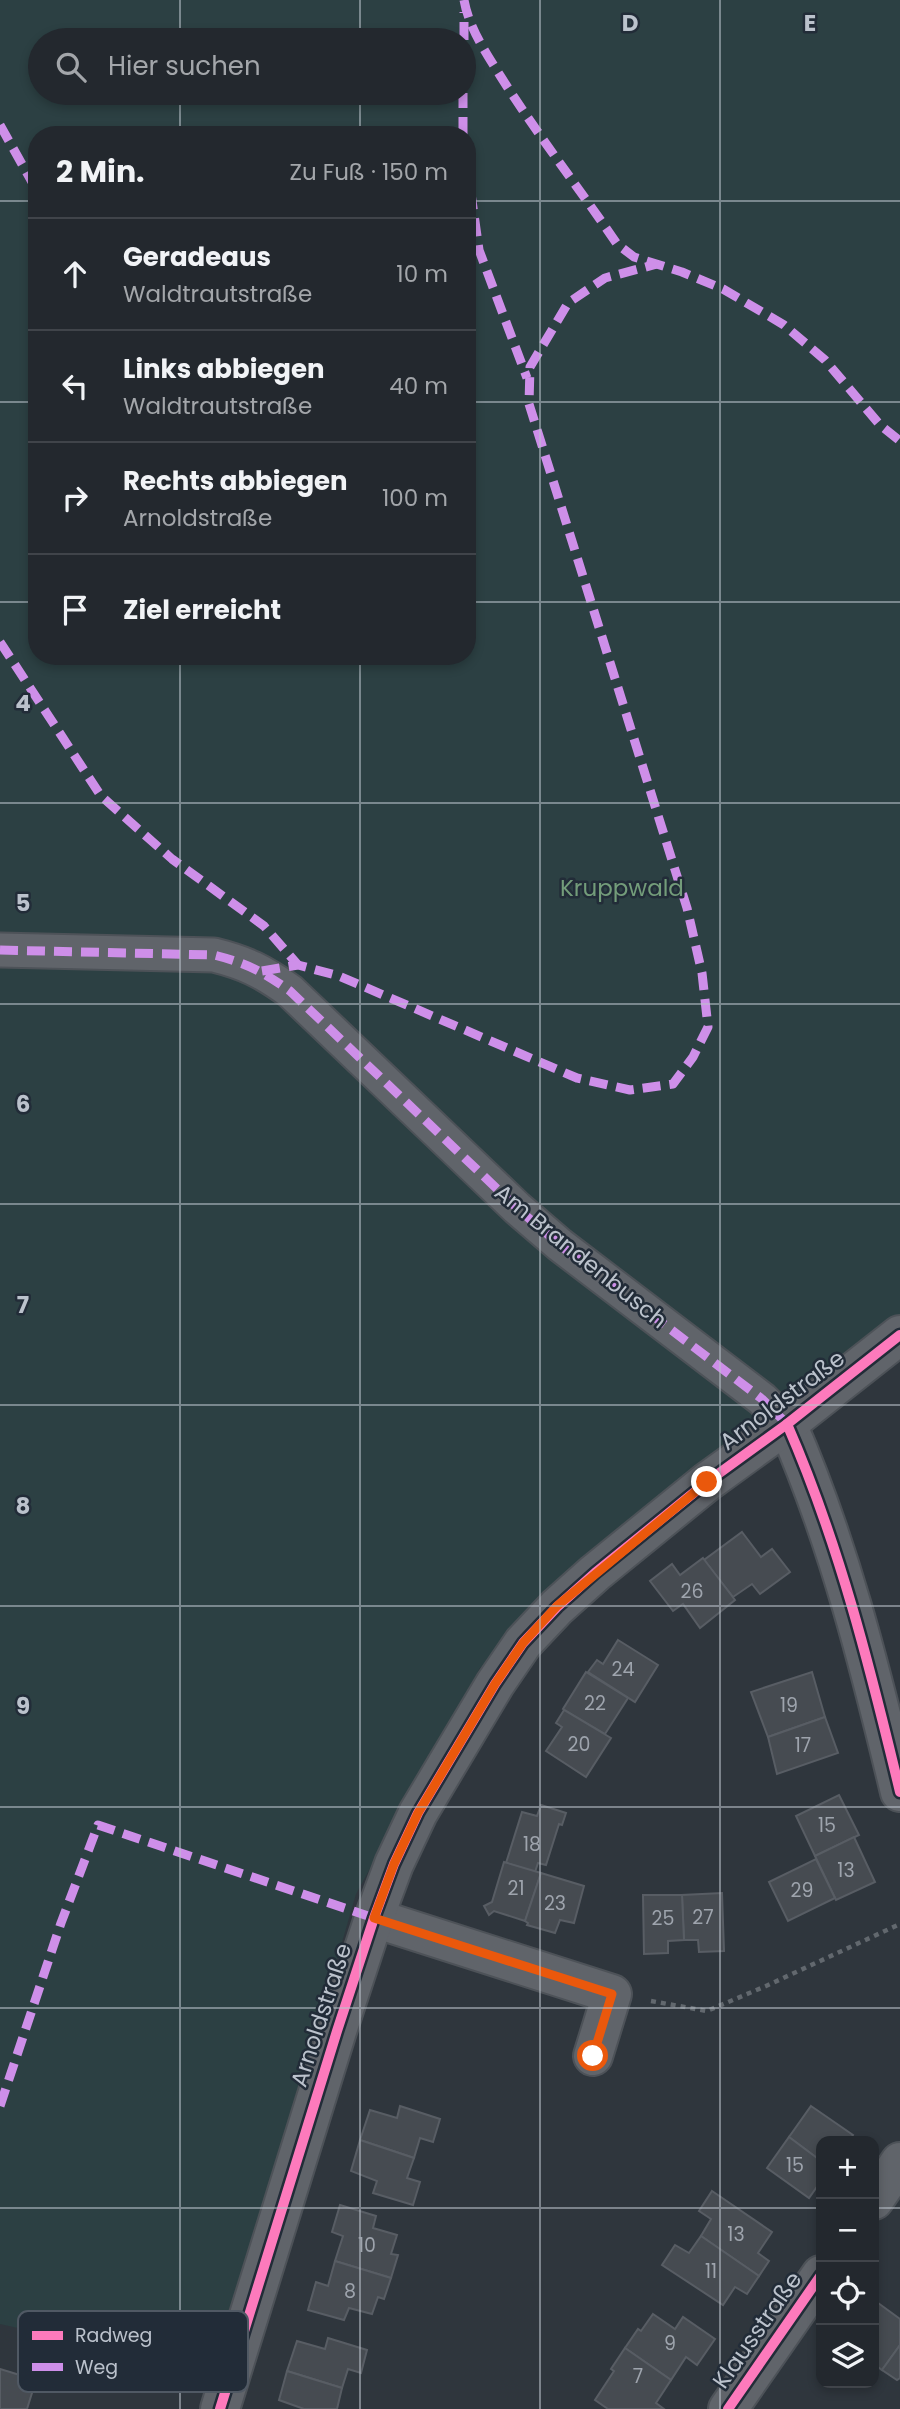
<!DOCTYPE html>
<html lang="de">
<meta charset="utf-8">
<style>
body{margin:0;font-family:Poppins,sans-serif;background:#2f343a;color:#f1f3f6}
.controls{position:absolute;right:21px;bottom:21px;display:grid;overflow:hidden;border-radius:14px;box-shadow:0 4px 10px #0003}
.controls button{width:63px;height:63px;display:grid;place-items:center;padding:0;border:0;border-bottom:2px solid #40444a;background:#23282e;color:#f1f3f6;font:35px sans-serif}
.stop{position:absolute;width:21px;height:21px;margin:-16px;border:5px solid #ea580c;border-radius:50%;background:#fff}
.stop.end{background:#ea580c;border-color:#fff;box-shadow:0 2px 7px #0008}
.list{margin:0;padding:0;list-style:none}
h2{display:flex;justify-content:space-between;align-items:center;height:91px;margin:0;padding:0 28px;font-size:30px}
h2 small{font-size:23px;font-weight:400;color:#a3a6aa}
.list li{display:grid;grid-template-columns:46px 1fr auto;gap:21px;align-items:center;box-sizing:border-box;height:112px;padding:0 28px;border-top:2px solid #40444a}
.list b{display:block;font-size:26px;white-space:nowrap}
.list p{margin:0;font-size:23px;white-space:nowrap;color:#a3a6aa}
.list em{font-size:23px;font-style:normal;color:#a3a6aa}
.icon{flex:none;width:38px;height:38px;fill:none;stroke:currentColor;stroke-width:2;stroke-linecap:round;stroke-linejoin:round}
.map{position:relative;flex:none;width:900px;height:2409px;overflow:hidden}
.search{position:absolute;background:#23282e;box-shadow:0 4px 10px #0003;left:28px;top:28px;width:448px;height:77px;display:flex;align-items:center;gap:18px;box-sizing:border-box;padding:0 24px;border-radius:38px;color:#a3a6aa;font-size:26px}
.panel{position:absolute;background:#23282e;box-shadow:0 4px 10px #0003;left:28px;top:126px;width:448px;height:539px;border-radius:28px}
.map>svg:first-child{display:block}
.green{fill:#2c4043;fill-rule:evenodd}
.building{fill:#464b51;stroke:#585d64;stroke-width:2}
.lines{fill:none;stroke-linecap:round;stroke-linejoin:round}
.pedestrian-casing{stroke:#4d5258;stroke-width:37}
.minor-casing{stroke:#4d5258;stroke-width:42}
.path{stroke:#62686e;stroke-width:4.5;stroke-dasharray:5 5;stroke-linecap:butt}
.pedestrian{stroke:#60646a;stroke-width:33}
.minor{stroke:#60646a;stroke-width:38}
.quiet{stroke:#ce8fe9;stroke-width:9;stroke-dasharray:18 9;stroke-linecap:butt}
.cycleway-casing{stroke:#222c38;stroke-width:15}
.cycleway{stroke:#fd7abc;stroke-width:10}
.route{stroke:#ea580c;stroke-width:9}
.grid{fill:none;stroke:#bbc2cc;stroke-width:2;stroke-opacity:0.55}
.labels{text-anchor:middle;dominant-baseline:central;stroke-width:5;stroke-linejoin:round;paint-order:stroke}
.number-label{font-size:19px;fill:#9ea4ad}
.park-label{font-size:23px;fill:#739c7a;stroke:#222c38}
.street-label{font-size:23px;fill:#bbc2cc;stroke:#222c38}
.key{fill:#222c38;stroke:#505964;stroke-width:2}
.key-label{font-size:19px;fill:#bbc2cc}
.grid-label{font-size:23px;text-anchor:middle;font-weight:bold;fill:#bbc2cc;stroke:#222c38;stroke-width:5;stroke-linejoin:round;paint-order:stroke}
</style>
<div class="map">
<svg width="900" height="2409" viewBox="0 0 900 2409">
<rect width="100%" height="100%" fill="#2f363d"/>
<path class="green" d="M0 0H900V1327L587 1570 480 1668 356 1894 217 2373 0 2324ZM40 40H464V93H40ZM37 135H467V656H37Z"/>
<g class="building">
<polygon points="742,1532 761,1557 772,1549 790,1572 760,1594 752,1584 733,1597 704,1560"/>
<polygon points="703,1558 735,1600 700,1628 683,1604 673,1611 650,1581 672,1564 680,1575"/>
<polygon points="618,1640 658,1665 635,1702 588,1672 597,1660 603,1664"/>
<polygon points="586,1672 628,1698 605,1734 563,1709"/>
<polygon points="812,1672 825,1717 768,1737 751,1692"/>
<polygon points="564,1710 611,1738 586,1777 546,1751 562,1727 556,1723"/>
<polygon points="825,1717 838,1753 777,1774 768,1737"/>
<polygon points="839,1795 859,1835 815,1856 796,1816"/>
<polygon points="541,1805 566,1813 562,1825 559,1824 546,1865 538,1863 535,1872 506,1863 522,1812 537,1816"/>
<polygon points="854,1837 875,1882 836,1900 815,1856"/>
<polygon points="816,1859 835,1898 788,1921 769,1882"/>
<polygon points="504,1862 541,1873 525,1921 494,1911 489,1915 484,1906 492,1902"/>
<polygon points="541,1873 584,1886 574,1923 560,1920 555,1933 527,1925 528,1923 525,1921"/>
<polygon points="722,1893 724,1951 699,1952 698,1940 684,1940 682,1895"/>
<polygon points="643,1895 682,1895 684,1940 668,1941 668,1953 644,1954"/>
<polygon points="400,2106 440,2119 433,2142 420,2138 414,2158 360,2140 370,2110 397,2118"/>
<polygon points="811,2106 853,2135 849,2141 821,2141 821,2161 789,2137"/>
<polygon points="789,2137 821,2161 821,2181 809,2198 767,2168"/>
<polygon points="360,2140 414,2158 407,2178 420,2182 413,2205 373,2193 377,2181 351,2171"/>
<polygon points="712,2191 772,2232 758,2253 769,2261 759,2276 701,2236 711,2219 699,2211"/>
<polygon points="340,2205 376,2216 373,2228 397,2235 391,2254 398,2255 391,2278 335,2261 343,2236 332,2232"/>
<polygon points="701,2236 759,2276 747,2294 735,2287 723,2305 662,2265 675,2245 689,2253"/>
<polygon points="335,2261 391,2278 384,2299 378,2297 372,2314 349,2308 344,2320 308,2310 316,2282 328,2286"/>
<polygon points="874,2300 900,2319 900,2345 882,2370 874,2364"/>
<polygon points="653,2314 675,2329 683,2317 715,2339 697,2365 686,2357 671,2380 625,2348 638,2329 641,2331"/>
<polygon points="328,2338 367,2350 361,2373 348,2369 342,2388 287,2371 297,2341 325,2349"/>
<polygon points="900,2345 900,2378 897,2380 882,2370"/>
<polygon points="625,2348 671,2380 656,2403 664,2409 608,2409 595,2400 614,2371 611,2369"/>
<polygon points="0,2369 36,2380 27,2409 0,2409"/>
<polygon points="287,2371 342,2388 337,2409 304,2409 279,2400"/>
</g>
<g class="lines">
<defs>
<path id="pedestrian" d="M0 950 214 955C246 963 262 971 290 991L517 1208 560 1245 762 1399 787 1424"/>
<g id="minor">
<path d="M787 1424C839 1543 870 1667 900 1792"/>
<polyline points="374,1918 612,1994 593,2056"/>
<polyline points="874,2200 900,2162"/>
<polyline points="220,2409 337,2031 374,1918 394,1864 418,1813 495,1684 523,1643 557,1607 595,1573 707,1482 787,1424 900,1335"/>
<polyline points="728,2409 821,2275"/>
</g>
</defs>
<use href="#pedestrian" class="pedestrian-casing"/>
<use href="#minor" class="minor-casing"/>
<polyline class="path" points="651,2001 707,2011 766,1986 900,1924"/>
<use href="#pedestrian" class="pedestrian"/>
<use href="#minor" class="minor"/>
<g class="quiet">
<path d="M464 0C469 28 486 53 501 77 537 134 579 188 617 244L634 257 682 272 723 289 784 325 825 360 880 425 900 441"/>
<polyline points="464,40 464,12"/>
<polyline points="0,125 37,191"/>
<polyline points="463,135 463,93"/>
<polyline points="467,165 479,250 527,378"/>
<polyline points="0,642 101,796 172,859 264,926 298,965"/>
<path d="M0 950 214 955C246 963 262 971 290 991L517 1208 560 1245 762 1399 787 1424"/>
<polyline points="262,971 298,965 339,976 577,1078 630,1090 673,1084 693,1057 708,1027 702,973 687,908 529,404 530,367 568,303 605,278 657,264"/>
<polyline points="0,2106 61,1923 98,1825 374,1918"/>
</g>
<defs>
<g id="cycleway">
<path d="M787 1424C839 1543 870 1667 900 1792"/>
<polyline points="220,2409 337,2031 374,1918 394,1864 418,1813 495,1684 523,1643 557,1607 595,1573 707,1482 787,1424 900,1335"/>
<polyline points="728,2409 821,2275"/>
</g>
</defs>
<use href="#cycleway" class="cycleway-casing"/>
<use href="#cycleway" class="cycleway"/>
</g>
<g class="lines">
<polyline class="route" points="593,2056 612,1994 374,1918 394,1864 418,1813 495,1684 523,1643 557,1606 707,1482"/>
</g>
<path class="grid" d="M180 0V40M360 0V40M540 0V2409M720 0V2409M180 93V135M360 93V135M0 201H37M467 201H900M0 402H37M467 402H900M0 602H37M467 602H900M180 656V2409M360 656V2409M0 803H900M0 1004H900M0 1204H900M0 1405H900M0 1606H900M0 1807H900M0 2008H900M0 2208H821M874 2208H900"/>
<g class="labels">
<g class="number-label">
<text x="692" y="1591">26</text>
<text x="623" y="1669">24</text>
<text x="595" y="1703">22</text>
<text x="789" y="1705">19</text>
<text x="579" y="1744">20</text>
<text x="803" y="1745">17</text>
<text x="827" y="1825">15</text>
<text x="532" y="1844">18</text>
<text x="846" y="1870">13</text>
<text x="516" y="1888">21</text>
<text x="802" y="1890">29</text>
<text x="555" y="1903">23</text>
<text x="703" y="1917">27</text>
<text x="663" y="1918">25</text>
<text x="795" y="2165">15</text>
<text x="736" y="2234">13</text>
<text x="367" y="2245">10</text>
<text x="711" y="2271">11</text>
<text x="350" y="2291">8</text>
<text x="670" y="2343">9</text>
<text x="638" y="2376">7</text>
</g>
<g class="park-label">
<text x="622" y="888">Kruppwald</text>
</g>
<g class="street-label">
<text transform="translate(581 1256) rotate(39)">Am Brandenbusch</text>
<text transform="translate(782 1400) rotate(-37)">Arnoldstraße</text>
<text transform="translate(321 2015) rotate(-72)">Arnoldstraße</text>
<text transform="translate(757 2330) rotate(-55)">Klausstraße</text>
</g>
</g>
<rect x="18" y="2311" width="230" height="81" rx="10" class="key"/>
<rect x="32" y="2331" width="31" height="9" fill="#fd7abc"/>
<rect x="32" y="2363" width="31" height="8" fill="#ce8fe9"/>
<g class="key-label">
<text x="75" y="2342">Radweg</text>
<text x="75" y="2374">Weg</text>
</g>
<g class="grid-label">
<text x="630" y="31">D</text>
<text x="810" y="31">E</text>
<text x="23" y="711">4</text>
<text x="23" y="911">5</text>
<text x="23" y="1112">6</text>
<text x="23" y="1313">7</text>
<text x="23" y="1514">8</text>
<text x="23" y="1714">9</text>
</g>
</svg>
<div class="controls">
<button>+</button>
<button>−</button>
<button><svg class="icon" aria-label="locate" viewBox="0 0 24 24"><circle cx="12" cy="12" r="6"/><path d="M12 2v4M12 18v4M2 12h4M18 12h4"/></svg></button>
<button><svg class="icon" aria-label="layers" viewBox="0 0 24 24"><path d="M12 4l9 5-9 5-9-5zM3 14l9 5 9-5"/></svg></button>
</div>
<div class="stop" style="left:593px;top:2056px"></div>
<div class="stop end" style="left:707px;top:1482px"></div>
<div class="search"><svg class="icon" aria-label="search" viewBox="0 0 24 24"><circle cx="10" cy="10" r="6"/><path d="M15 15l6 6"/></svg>Hier suchen</div>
<section class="panel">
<h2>2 Min.<small>Zu Fuß · 150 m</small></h2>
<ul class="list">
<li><svg class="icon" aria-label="ahead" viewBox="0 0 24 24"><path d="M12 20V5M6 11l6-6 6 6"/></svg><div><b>Geradeaus</b><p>Waldtrautstraße</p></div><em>10 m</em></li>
<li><svg class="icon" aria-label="left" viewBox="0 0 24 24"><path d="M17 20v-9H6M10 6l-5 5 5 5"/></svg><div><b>Links abbiegen</b><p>Waldtrautstraße</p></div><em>40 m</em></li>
<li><svg class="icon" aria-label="right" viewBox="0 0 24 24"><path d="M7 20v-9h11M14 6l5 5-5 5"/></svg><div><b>Rechts abbiegen</b><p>Arnoldstraße</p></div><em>100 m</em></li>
<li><svg class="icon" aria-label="arrive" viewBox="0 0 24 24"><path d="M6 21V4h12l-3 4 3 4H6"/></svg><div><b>Ziel erreicht</b></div></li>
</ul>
</section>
</div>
